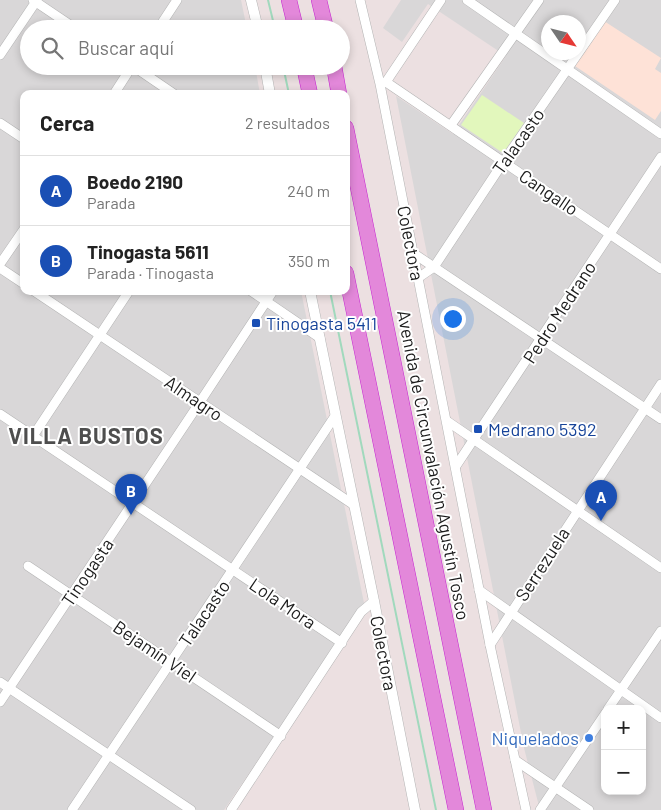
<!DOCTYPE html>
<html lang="es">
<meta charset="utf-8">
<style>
body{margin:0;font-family:Barlow,sans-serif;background:#f6f6f6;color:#222}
.controls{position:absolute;right:15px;bottom:15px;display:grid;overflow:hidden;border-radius:10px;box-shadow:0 2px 8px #0003}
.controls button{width:45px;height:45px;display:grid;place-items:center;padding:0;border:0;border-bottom:1px solid #e0e0e0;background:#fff;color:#222;font:25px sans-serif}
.compass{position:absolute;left:541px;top:15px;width:45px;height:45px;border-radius:50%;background:#fff;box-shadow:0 2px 8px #0003;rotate:125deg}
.you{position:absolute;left:452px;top:318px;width:18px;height:18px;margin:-12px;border:4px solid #fff;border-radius:50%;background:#1a73e8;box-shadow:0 0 0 8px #1a73e833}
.badge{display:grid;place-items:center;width:32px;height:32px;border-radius:50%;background:#7c3aed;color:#fff;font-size:16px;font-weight:700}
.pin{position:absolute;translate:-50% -41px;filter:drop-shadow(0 1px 2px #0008)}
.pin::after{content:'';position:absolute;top:26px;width:18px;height:15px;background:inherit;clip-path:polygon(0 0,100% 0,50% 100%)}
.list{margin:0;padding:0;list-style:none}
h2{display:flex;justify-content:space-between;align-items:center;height:65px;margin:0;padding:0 20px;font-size:21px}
h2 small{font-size:16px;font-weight:400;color:#767676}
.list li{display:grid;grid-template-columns:32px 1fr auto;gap:15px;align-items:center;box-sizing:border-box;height:70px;padding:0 20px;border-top:1px solid #e0e0e0}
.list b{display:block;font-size:19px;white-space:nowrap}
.list p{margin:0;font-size:16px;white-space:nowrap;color:#767676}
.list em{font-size:16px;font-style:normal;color:#767676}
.icon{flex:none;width:28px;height:28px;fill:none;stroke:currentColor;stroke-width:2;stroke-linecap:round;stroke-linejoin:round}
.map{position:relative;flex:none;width:661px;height:810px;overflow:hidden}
.search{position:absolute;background:#fff;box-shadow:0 2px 8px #0003;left:20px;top:20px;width:330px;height:55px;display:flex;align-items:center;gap:12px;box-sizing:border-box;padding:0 18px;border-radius:28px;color:#767676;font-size:19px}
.panel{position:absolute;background:#fff;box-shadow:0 2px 8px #0003;left:20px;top:90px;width:330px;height:205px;border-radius:10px}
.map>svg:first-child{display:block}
.residential{fill:#d9d7d8;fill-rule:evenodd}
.education{fill:#fee2d7}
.park{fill:#e2f7bc}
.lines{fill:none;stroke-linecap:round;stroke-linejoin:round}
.stream{stroke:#a1d9bd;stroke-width:2}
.minor-casing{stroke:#b4b4b4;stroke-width:10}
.tertiary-casing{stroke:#b4b4b4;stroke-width:11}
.motorway-casing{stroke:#c627d0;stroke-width:16}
.minor{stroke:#fff;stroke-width:9}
.tertiary{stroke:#fff;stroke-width:10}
.motorway{stroke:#e388da;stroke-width:15}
.transit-dot{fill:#1a4fb4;stroke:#fff;stroke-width:2}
.shop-dot{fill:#3f7fe0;stroke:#fff;stroke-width:2}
.labels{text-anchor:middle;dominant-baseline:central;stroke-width:4;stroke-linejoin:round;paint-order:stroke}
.street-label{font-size:18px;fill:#1b1b1b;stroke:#fff}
.transit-label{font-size:18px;fill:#164399;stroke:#fff;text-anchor:start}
.shop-label{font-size:18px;fill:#366cbe;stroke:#fff;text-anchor:end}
.district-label{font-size:22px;font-weight:bold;letter-spacing:1px;fill:#4e4e4e;stroke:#fff}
</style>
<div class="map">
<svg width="661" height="810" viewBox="0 0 661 810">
<rect width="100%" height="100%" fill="#ece0e1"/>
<g class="residential">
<polygon points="0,0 241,0 247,29 29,29 29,66 255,66 260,94 24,94 24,291 301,291 364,603 224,810 0,810"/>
<path d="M401 0H661V810H540L524 748 396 96 453 134 506 56 428 4 402 42 383 28ZM548 22H578V52H548ZM605 709H642V791H605Z"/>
</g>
<polygon class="education" points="604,21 661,58 655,69 661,73 661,111 655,120 575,66"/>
<polygon class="park" points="482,95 524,123 503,153 461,125"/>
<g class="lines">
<g class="stream">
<polyline points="268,0 275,29"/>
<polyline points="283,66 289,94"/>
<polyline points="330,291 436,810"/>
</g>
<defs>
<g id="minor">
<polyline points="33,0 76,29"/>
<polyline points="360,0 380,84 490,645 526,810"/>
<polyline points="467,0 661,134"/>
<polyline points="158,29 177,0"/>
<polyline points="0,55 37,0"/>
<polyline points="133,66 174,94"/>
<polyline points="386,82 661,269"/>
<polyline points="383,83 386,82 441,0"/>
<polyline points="114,94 132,66"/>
<polyline points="0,123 24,139"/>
<polyline points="451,125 539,0"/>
<polyline points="413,253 661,419"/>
<polyline points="0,264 24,229"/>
<polyline points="0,268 24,284"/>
<polyline points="418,278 434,267 504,161 615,0"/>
<polyline points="34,291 354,505"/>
<polyline points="251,291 320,338"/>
<polyline points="0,414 342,643"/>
<polyline points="447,421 661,568"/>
<polyline points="33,436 129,291"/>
<polyline points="456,466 661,157"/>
<polyline points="28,566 281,736"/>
<polyline points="479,590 661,718"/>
<polyline points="490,645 661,384"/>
<polyline points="0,682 191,810"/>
<polyline points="0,702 200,402 273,291"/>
<polyline points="608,709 661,631"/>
<polyline points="515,760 589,810"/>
<polyline points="72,810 335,416"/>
<polyline points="231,810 361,612 374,601"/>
<polyline points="540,810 605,714"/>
</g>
<g id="tertiary">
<polyline points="251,0 258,29"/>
<polyline points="265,66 270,94"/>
<polyline points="310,291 374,601 415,810"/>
</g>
<g id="motorway">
<polyline points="289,0 296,29"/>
<polyline points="319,0 326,29"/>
<polyline points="304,66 310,94"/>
<polyline points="334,66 339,94"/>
<polyline points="346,128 484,810"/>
<polyline points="346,273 456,810"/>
</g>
</defs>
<use href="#minor" class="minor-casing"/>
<use href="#tertiary" class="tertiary-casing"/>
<use href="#motorway" class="motorway-casing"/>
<use href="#minor" class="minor"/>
<use href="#tertiary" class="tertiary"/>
<use href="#motorway" class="motorway"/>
</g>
<g class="transit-dot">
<rect x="251" y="318" width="10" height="10" rx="2.5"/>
<rect x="473" y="424" width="10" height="10" rx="2.5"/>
</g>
<circle class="shop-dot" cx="589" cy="738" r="5"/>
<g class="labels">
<g class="street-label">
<text transform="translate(518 141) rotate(-55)">Talacasto</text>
<text transform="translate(549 192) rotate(34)">Cangallo</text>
<text transform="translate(411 243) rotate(79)">Colectora</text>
<text transform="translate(559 312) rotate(-57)">Pedro Medrano</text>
<text transform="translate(194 398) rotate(34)">Almagro</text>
<text transform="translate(434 465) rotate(79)">Avenida de Circunvalación Agustín Tosco</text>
<text transform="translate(542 564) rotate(-57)">Serrezuela</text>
<text transform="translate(87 572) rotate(-56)">Tinogasta</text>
<text transform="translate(283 603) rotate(34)">Lola Mora</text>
<text transform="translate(204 613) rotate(-56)">Talacasto</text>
<text transform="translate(155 651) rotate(34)">Bejamín Viel</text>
<text transform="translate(384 653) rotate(79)">Colectora</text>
</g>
<g class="transit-label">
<text x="266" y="323">Tinogasta 5411</text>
<text x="488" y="429">Medrano 5392</text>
</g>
<g class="shop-label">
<text x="579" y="738">Niquelados</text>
</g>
<g class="district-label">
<text x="86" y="435">VILLA BUSTOS</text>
</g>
</g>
</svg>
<div class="controls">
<button>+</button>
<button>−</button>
</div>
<svg class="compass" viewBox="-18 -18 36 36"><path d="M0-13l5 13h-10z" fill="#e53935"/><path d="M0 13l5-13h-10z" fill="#767676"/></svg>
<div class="you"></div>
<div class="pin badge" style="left:601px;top:521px;background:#1a4fb4">A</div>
<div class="pin badge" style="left:131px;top:515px;background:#1a4fb4">B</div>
<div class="search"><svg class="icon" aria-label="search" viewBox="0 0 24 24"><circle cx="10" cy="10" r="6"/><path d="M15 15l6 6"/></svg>Buscar aquí</div>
<section class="panel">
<h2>Cerca<small>2 resultados</small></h2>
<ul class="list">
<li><span class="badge" style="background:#1a4fb4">A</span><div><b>Boedo 2190</b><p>Parada</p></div><em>240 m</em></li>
<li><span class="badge" style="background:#1a4fb4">B</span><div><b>Tinogasta 5611</b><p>Parada · Tinogasta</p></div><em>350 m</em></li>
</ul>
</section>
</div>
